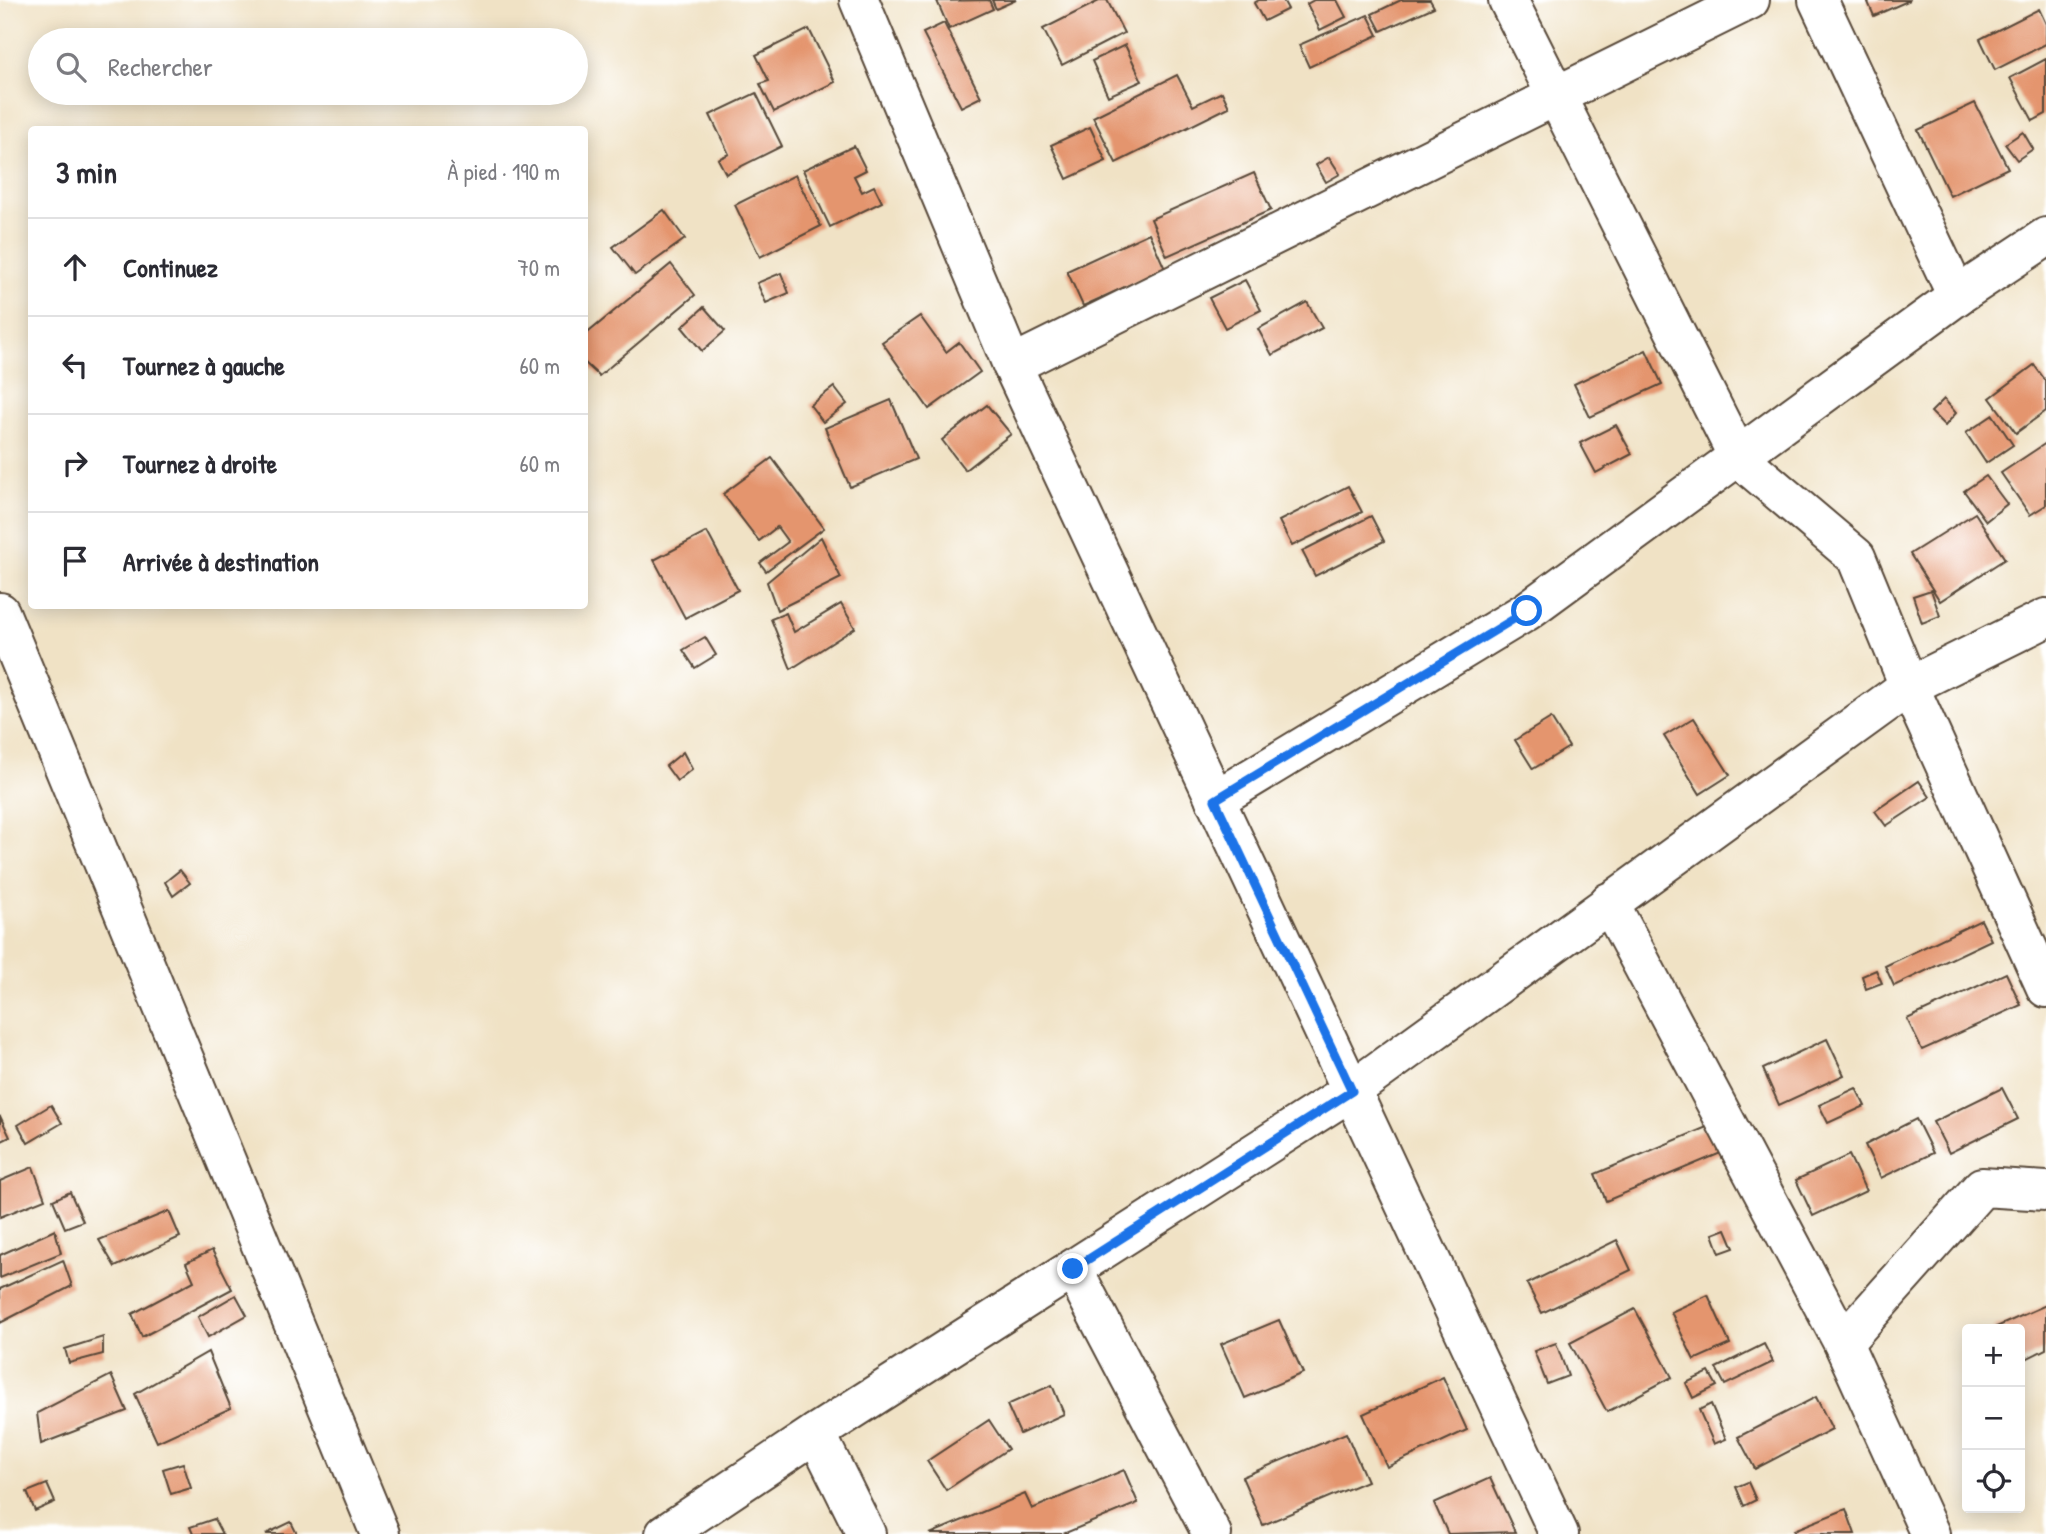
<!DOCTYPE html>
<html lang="fr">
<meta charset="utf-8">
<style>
body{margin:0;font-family:"Patrick Hand",sans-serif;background:#f7f7f7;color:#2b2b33}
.controls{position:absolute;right:21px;bottom:21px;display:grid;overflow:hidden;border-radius:7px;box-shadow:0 4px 18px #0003}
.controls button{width:63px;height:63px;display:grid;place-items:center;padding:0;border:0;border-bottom:2px solid #e1e1e2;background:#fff;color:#2b2b33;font:35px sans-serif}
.stop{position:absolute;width:21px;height:21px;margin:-16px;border:5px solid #1a73e8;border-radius:50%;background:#fff}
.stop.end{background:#1a73e8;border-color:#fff;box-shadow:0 2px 7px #0008}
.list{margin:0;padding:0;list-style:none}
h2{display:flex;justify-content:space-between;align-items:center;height:91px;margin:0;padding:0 28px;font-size:30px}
h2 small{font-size:23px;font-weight:400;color:#7c7c81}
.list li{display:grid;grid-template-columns:46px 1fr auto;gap:21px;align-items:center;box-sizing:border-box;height:98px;padding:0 28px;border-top:2px solid #e1e1e2}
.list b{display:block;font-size:26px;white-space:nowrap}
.list em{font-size:23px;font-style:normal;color:#7c7c81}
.icon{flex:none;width:38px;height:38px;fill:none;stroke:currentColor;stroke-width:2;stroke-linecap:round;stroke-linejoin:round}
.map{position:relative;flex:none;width:2046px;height:1534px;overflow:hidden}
.search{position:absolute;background:#fff;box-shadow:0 4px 18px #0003;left:28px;top:28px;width:560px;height:77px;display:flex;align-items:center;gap:18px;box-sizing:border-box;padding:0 24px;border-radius:38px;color:#7c7c81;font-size:26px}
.panel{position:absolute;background:#fff;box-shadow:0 4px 18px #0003;left:28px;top:126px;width:560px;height:483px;border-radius:7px}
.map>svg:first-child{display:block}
.building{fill:#e4956e}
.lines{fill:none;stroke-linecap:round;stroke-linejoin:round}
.minor-casing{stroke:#564637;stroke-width:42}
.minor{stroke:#fff;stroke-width:38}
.route{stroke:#1a73e8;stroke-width:9}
</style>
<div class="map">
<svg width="2046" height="1534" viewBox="0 0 2046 1534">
<rect width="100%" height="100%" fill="#fff"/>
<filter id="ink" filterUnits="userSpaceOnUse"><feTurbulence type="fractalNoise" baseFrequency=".0143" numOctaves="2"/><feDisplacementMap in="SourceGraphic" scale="14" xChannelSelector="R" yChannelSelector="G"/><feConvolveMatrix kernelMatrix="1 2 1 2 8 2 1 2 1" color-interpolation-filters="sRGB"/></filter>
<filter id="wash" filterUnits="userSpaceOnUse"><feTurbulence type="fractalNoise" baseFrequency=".00686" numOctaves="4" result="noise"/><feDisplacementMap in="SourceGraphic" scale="28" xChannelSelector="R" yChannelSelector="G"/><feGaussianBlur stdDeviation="1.57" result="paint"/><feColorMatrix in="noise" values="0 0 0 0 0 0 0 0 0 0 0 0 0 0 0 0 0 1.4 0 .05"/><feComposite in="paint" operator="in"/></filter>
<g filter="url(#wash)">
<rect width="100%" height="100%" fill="#f0e2c5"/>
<g id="blocks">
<g class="building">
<polygon points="989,0 993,9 949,29 937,1"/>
<polygon points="992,0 1016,0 996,9"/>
<polygon points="1101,0 1107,0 1124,33 1062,65 1043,29"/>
<polygon points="1259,0 1283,0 1288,9 1264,21 1254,3"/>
<polygon points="1314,0 1337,0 1346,17 1320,30 1307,4"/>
<polygon points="1401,0 1430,0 1434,7 1381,31 1372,14"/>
<polygon points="1867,0 1910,0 1874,16"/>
<polygon points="2039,9 2046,24 2046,44 1995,70 1980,39"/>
<polygon points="1368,15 1378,35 1309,67 1299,45"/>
<polygon points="944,23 981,97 961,107 923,33"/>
<polygon points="809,29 835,82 774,112 760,84 769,81 756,55"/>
<polygon points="1125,45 1142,81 1108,96 1092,61"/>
<polygon points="2046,59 2046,114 2033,121 2010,78"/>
<polygon points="1177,75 1193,106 1222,92 1229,107 1116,163 1093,117"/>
<polygon points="756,93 782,146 726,174 718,159 729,154 710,115"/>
<polygon points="1975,103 2008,168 1950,196 1918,130"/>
<polygon points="1090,127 1106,161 1067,179 1051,145"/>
<polygon points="2023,132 2033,149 2017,160 2005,144"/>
<polygon points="854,146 866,170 854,176 862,192 874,186 882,202 830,227 803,170"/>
<polygon points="1329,157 1340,174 1326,182 1316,165"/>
<polygon points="1254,173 1271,210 1167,256 1151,219"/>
<polygon points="795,175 821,226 760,257 735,205"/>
<polygon points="664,210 685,239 635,275 613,247"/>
<polygon points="1149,233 1165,269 1083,306 1067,271"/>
<polygon points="671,264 695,295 599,376 584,362 584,336"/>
<polygon points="781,273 789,293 766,303 757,283"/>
<polygon points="1245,280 1261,310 1225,328 1209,298"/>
<polygon points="1307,302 1322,328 1272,355 1258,329"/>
<polygon points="704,307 725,331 702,351 682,327"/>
<polygon points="920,316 946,352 959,342 980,372 929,409 882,342"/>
<polygon points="1646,350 1662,384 1590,417 1574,384"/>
<polygon points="2034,365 2046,381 2046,411 2016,433 1990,398"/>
<polygon points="834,387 847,404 823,422 810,405"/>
<polygon points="1944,399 1956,413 1945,426 1931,412"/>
<polygon points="891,400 916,459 850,487 825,428"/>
<polygon points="987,405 1011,434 965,470 942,440"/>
<polygon points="1993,415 2013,445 1986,463 1966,433"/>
<polygon points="1616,425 1632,454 1596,473 1580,443"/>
<polygon points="2046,443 2046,505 2030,515 2001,473"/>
<polygon points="772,458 824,528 766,571 760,563 788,542 777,527 759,541 723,494"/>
<polygon points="1986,476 2007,504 1986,521 1964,491"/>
<polygon points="1348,486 1362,512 1292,546 1279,521"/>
<polygon points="1975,513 2005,559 1940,601 1910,554"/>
<polygon points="1371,516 1384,541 1315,576 1302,551"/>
<polygon points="707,532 738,590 685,618 654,560"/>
<polygon points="821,537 841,578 777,610 767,582"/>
<polygon points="1931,590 1940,616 1922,623 1913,596"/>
<polygon points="841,604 855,628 791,669 771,619 786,613 794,632"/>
<polygon points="705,637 716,655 695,668 683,650"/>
<polygon points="1551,718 1569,747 1533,769 1515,740"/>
<polygon points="1694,718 1730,775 1700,794 1664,736"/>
<polygon points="683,752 692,769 677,781 666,766"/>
<polygon points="1919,781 1930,797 1886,826 1875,811"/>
<polygon points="180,870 190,883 173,896 165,882"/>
<polygon points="1981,920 1991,940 1894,986 1885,966"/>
<polygon points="1876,970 1882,983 1866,989 1862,976"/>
<polygon points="2006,973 2021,1005 1922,1050 1907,1019"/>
<polygon points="1827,1039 1844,1075 1779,1105 1763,1069"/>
<polygon points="1856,1088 1865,1106 1828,1123 1819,1105"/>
<polygon points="2002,1088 2018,1119 1949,1153 1933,1122"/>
<polygon points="51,1105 62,1123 28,1143 18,1125"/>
<polygon points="0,1116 10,1137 0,1142"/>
<polygon points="1916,1119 1933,1153 1881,1178 1865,1145"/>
<polygon points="1709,1126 1721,1153 1606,1201 1595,1174"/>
<polygon points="1849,1155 1866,1191 1813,1216 1796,1180"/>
<polygon points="33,1167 45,1199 0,1217 0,1181"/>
<polygon points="70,1192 83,1221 65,1228 53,1200"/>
<polygon points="169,1211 180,1237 115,1267 99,1240"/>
<polygon points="1726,1229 1734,1248 1720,1253 1713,1234"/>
<polygon points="55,1230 61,1253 0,1278 0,1255"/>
<polygon points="1617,1240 1631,1270 1542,1313 1527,1284"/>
<polygon points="212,1250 232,1289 142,1337 132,1314 194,1281 186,1263"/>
<polygon points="63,1260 72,1286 0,1323 0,1289"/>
<polygon points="236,1295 247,1315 208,1337 198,1317"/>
<polygon points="1708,1295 1730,1344 1694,1360 1671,1312"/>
<polygon points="2046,1305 2046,1349 2020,1362 2020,1329 1992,1329"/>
<polygon points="1635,1309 1672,1377 1607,1412 1570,1343"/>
<polygon points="1279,1320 1303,1373 1245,1398 1221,1344"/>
<polygon points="103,1337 103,1354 69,1363 65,1349"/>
<polygon points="1556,1343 1568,1376 1547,1384 1534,1351"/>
<polygon points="1764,1344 1773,1362 1725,1385 1716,1368"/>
<polygon points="208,1352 231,1408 157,1442 135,1394"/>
<polygon points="1709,1372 1717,1386 1693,1398 1686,1383"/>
<polygon points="111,1375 127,1411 41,1444 37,1413"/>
<polygon points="1443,1377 1467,1430 1387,1467 1363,1414"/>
<polygon points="1052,1385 1064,1414 1020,1434 1007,1405"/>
<polygon points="1816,1397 1832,1429 1755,1469 1738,1437"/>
<polygon points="1711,1404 1726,1439 1714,1444 1699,1410"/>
<polygon points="989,1420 1008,1449 946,1490 927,1461"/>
<polygon points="1346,1433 1367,1481 1263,1525 1242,1477"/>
<polygon points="183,1463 191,1488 171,1494 163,1469"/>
<polygon points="1124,1470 1138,1503 1063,1534 930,1534 1025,1494 1032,1509"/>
<polygon points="1490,1478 1515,1532 1448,1534 1434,1503"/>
<polygon points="1748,1482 1756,1500 1744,1506 1736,1487"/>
<polygon points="47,1484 55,1502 35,1511 27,1492"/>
<polygon points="1846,1509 1855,1534 1796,1534 1794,1530"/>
<polygon points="214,1519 222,1534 193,1534 190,1527"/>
<polygon points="291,1522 297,1534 266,1534"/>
</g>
</g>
</g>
<g filter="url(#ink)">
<use href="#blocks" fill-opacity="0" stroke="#564637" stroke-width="2"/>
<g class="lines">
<defs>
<g id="minor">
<polyline points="859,0 1012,365 1559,1534"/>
<polyline points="1508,0 1738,457 1856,557 1909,686 2046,988"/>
<polyline points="1818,0 1957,296"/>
<polyline points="1012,365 1750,0"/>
<polyline points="0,612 380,1534"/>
<polyline points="1215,800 1527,611 1957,296 2046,237"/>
<polyline points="1609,902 1843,1343 1930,1534"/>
<polyline points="1073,1269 1212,1534"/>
<polyline points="1843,1343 1982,1187 2046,1191"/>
<polyline points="816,1433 866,1534"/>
<polyline points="665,1534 816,1433 1351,1091 1909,686 2046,618"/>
</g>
</defs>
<use href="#minor" class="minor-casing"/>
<use href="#minor" class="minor"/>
</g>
</g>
<g class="lines" filter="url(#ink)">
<polyline class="route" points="1073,1269 1352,1091 1215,800 1527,611"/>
</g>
</svg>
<div class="controls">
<button>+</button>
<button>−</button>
<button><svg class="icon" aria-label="locate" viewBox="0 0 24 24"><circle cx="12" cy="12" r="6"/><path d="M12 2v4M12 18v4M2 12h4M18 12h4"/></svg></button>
</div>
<div class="stop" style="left:1527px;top:611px"></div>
<div class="stop end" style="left:1073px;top:1269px"></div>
<div class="search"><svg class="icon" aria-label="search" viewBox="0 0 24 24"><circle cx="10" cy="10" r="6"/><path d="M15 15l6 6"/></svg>Rechercher</div>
<section class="panel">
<h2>3 min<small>À pied · 190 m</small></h2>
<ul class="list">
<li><svg class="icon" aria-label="ahead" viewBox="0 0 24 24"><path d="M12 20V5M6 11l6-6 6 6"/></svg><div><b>Continuez</b></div><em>70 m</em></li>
<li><svg class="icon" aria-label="left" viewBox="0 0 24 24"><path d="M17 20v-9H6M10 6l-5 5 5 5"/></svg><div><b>Tournez à gauche</b></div><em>60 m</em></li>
<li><svg class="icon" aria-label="right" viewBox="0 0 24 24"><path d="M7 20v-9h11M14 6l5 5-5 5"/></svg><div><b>Tournez à droite</b></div><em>60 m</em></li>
<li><svg class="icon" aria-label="arrive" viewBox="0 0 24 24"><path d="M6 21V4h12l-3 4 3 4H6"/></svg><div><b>Arrivée à destination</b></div></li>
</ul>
</section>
</div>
